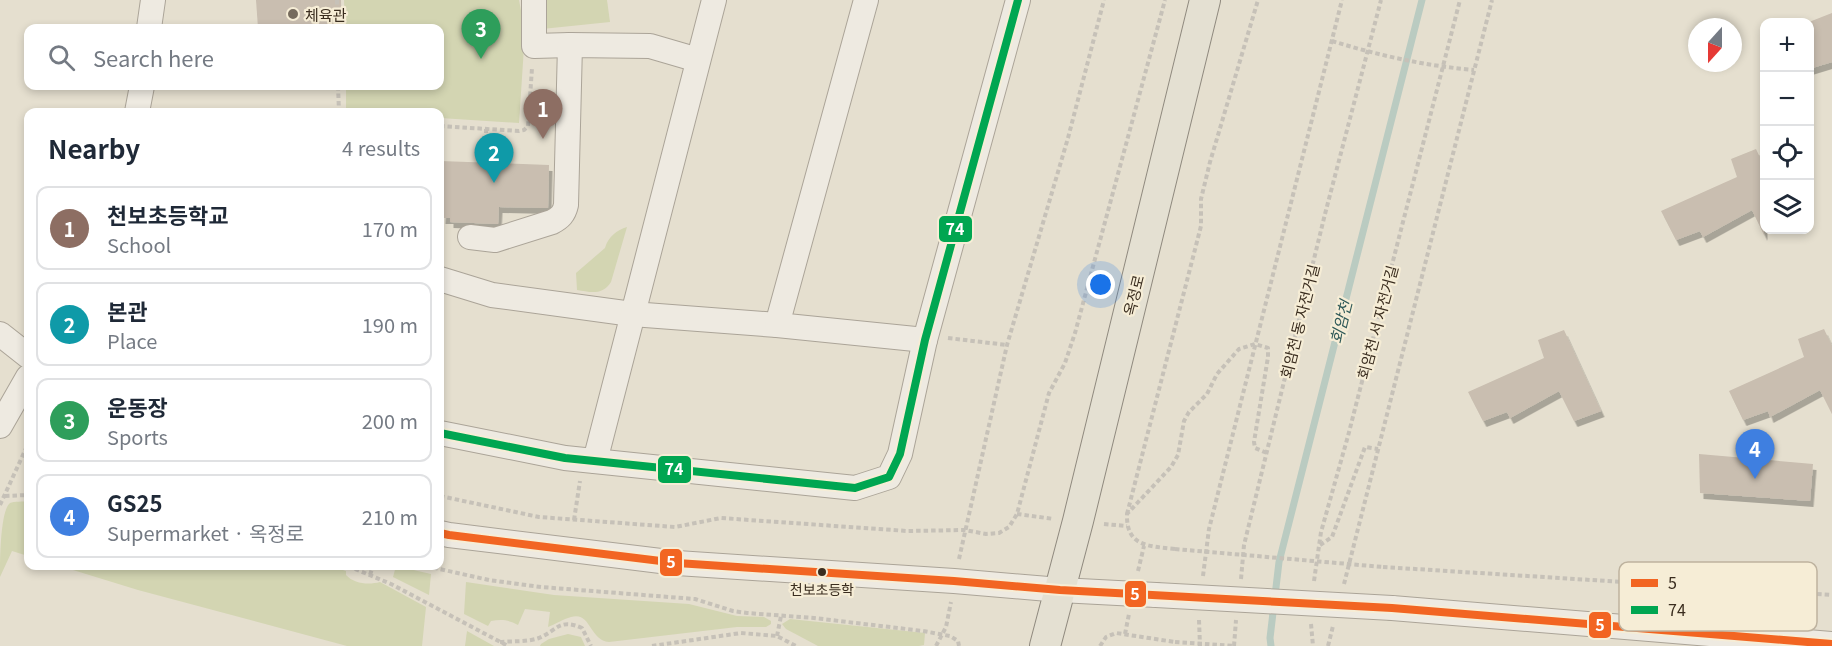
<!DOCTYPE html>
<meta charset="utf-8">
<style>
body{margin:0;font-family:Georgia,"Noto Sans KR",serif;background:#f6f6f7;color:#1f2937}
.controls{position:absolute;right:18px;top:18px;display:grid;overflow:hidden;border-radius:12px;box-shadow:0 3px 9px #0003}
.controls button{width:54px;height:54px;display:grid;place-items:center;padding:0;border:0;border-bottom:2px solid #e0e1e3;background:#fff;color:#1f2937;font:30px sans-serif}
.compass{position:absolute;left:1688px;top:18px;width:54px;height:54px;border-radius:50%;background:#fff;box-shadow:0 3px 9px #0003;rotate:201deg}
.you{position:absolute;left:1101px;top:285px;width:21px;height:21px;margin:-15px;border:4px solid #fff;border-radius:50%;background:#1a73e8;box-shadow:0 0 0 9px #1a73e833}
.badge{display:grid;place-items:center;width:39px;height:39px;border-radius:50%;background:#d93025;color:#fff;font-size:20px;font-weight:700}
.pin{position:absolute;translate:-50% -50px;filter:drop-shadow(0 2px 3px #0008)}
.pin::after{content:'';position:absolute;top:32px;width:21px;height:18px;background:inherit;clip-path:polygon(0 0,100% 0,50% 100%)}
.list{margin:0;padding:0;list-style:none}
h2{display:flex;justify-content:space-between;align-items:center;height:78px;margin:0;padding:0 24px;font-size:26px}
h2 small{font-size:20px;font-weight:400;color:#747a83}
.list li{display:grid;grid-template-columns:39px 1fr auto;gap:18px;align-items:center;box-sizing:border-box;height:84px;margin:0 12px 12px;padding:0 12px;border:2px solid #e0e1e3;border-radius:12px}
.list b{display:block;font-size:22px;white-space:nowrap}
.list p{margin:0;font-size:20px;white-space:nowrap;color:#747a83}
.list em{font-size:20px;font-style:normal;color:#747a83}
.icon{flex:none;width:33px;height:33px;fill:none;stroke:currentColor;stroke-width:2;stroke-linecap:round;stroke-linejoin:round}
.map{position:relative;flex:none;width:1832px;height:646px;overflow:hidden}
.search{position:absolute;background:#fff;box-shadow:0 3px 9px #0003;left:24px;top:24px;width:420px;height:66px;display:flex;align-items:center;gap:15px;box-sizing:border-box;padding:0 21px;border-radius:12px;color:#747a83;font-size:22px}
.panel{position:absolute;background:#fff;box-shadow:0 3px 9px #0003;left:24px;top:108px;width:420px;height:462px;border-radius:12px}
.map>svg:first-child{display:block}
.green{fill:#d3d5b2}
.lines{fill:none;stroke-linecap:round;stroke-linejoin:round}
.stream{stroke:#bacbc1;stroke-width:7}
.building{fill:#c9beb0;filter:url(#shadow)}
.minor-casing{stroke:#aba498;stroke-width:26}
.major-casing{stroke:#908a7f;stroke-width:32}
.path{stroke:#c6c1b8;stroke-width:4;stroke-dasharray:4.5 3;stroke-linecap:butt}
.minor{stroke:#eeeae1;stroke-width:24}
.major{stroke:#e4e0d2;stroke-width:30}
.minor-bridge-casing{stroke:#aba498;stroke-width:26;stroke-linecap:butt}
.path-bridge{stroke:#c6c1b8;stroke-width:4;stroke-dasharray:4.5 3;stroke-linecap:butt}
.minor-bridge{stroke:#eeeae1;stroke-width:24}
.bus-1-casing{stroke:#f6edd6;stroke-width:12}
.bus-2-casing{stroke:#f6edd6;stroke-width:12}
.bus-1{stroke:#f26522;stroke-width:8}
.bus-2{stroke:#00a651;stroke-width:8}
.poi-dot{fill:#766b5d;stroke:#f6edd6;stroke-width:2}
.bus-dot{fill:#3a2d1f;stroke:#f6edd6;stroke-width:2}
.labels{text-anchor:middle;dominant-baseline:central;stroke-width:4.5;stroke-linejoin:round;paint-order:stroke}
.bus-label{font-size:14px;fill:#3a2d1f;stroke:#f6edd6}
.poi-label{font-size:15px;fill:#3a2d1f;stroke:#f6edd6;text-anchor:start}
.street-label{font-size:15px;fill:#3a2d1f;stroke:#f6edd6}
.water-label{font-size:16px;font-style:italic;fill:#2f5958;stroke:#f6edd6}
.key{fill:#f6edd6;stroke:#beb39f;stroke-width:1.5}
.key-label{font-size:16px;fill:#3a2d1f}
.line-badge{stroke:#f6edd6;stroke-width:2}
.badge-label{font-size:16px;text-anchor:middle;font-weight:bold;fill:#fff}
</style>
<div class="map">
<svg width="1832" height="646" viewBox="0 0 1832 646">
<defs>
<filter id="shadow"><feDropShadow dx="3.5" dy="6" stdDeviation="0" flood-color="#0004"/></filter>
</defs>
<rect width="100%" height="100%" fill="#e5dfcf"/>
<g class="green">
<polygon points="344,0 519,0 525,32 519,123 440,118 440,112 346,112 346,86 440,86 440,28 345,28"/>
<polygon points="539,0 607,0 610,22 542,29"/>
<path d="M627 227 611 282C602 296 590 292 577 290L576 273 605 248C608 237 617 230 627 227Z"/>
<path d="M28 501V556L12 551 0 577C0 562 0 511 10 503 14 501 23 502 28 501Z"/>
<path d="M60 566H330L346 571V575C354 584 369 585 380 582L426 607 422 646H347L138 590Z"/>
<polygon points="396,566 431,574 429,595 393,577"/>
<path d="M466 582 554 595 689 604 737 616 764 617 771 621V624L766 627H737L609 642C589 640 591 611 571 617 563 619 556 624 548 627L550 612 525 609 518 625C509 620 502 619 491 621L488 626 464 614Z"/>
<polygon points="790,619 925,633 924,645 919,646 818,646 786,629 782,624"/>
<polygon points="467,631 494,646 465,646"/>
<polygon points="568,634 581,637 585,646 540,646 541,644 549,639"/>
</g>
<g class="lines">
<polyline class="stream" points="1271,646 1270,638 1279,562 1422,0"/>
</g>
<g class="building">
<polygon points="256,0 341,0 342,28 258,28"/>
<polygon points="1832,13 1832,62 1809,69 1809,22"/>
<polygon points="1756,149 1764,166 1764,235 1752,210 1703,237 1700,231 1676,240 1661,211 1737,177 1731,159"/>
<polygon points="440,161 549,165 548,208 499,207 498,224 450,222 450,218 442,218 443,202 440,202"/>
<polygon points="1824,329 1832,346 1832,414 1820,390 1770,417 1768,411 1743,420 1729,391 1804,357 1798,339"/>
<polygon points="1564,330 1601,411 1574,421 1559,391 1510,418 1507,412 1483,421 1468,392 1544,358 1538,340"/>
<polygon points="1699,454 1813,464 1810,501 1700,493"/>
</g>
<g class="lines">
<defs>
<g id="minor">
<polyline points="534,0 534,46 570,45"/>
<polyline points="149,28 153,0"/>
<polyline points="137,112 142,86"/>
<path d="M470 237 495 240 552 222C560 218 564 214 566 205L570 45 650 46 698 60"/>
<polyline points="440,279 492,295 632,314 777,325 925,340"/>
<polyline points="777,325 866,0"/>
<polyline points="0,334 28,356"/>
<polyline points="0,426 28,377"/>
<polyline points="440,433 565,458 855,488 889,477 900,454 925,340 1018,0"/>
<polyline points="595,461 714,0"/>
<polyline points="440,533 449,535 677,563 954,581 1060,590 1156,595"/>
<polyline points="1392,608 1832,644"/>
</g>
<polyline id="major" points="1045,646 1078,521 1205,0"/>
</defs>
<use href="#minor" class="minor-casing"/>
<use href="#major" class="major-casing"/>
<g class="path">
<polyline points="337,0 337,28"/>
<path d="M1332 41C1377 55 1426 66 1474 70"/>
<polyline points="338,86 339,112"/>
<polyline points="440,126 519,131 524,130 528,126 532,68"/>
<polyline points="486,163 486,129"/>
<polyline points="948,338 1007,345"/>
<polyline points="5,496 28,495"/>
<polyline points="440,496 539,517 675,527 721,518 907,531 965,530 986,534 999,533 1009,527 1017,514 1049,393 1065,363 1075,333 1165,0"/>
<polyline points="0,505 28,444"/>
<polyline points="1017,514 1054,519"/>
<polyline points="1127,514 1201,226 1201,199 1210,162 1258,0"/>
<polyline points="574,520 580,481"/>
<polyline points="1104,524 1127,526"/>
<polyline points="1320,545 1332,537 1365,447 1378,449"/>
<path d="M1175 549C1149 546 1126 547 1127 514L1171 467 1178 455 1184 421 1189 412 1207 394 1217 374 1239 349 1255 344 1268 348V357L1254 442 1255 448 1267 453"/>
<polyline points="959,559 1007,345 1068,138 1104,0"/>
<polyline points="348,566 391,584 508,646"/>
<polyline points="426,566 489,580 541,587 695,599 733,611 747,613 814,618 923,631 950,636 958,641 959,646"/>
<polyline points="1383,567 1832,595"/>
<polyline points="1138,571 1144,546"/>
<polyline points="370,575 373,566"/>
<polyline points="1203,576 1209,529 1342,0"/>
<polyline points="1241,579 1244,545 1325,214 1381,0"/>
<polyline points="1314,581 1321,532 1348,436 1460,0"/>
<polyline points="1344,584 1492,0"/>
<polyline points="1199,620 1200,646"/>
<polyline points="1311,624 1313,646"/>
<polyline points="1125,634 1129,614"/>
<polyline points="777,636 781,616"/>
<path d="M500 642C512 641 528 642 539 638 558 630 559 618 582 628L591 646"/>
<polyline points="652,646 741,633 777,636 796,646"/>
<polyline points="936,646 946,627 951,602"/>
<polyline points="1100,646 1106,637 1116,633 1175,642"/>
<polyline points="1234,646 1236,620"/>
<polyline points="1328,646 1333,626"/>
</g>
<use href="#minor" class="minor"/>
<use href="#major" class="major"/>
<defs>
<polyline id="minor-bridge" points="1156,595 1392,608"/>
</defs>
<use href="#minor-bridge" class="minor-bridge-casing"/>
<g class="path-bridge">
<polyline points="1175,549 1383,567"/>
<polyline points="1175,642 1235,646"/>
</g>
<use href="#minor-bridge" class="minor-bridge"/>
<defs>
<polyline id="bus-1" points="440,533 449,535 677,563 954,581 1060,590 1392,608 1832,644"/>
<polyline id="bus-2" points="440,433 565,458 855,488 889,477 900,454 925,340 1018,0"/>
</defs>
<use href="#bus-1" class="bus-1-casing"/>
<use href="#bus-2" class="bus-2-casing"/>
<use href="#bus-1" class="bus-1"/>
<use href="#bus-2" class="bus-2"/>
</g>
<circle class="poi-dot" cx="293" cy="14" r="6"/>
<circle class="bus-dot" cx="822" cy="572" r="5"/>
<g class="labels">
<g class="bus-label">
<text x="822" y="589">천보초등학</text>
</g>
<g class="poi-label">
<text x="305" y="14">체육관</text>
</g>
<g class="street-label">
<text transform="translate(1133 295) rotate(-76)">옥정로</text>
<text transform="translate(1299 321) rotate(-76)">회암천 동 자전거길</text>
<text transform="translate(1377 322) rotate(-75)">회암천 서 자전거길</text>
</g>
<g class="water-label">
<text transform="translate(1340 322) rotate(-76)">회암천</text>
</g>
</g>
<rect x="1619" y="562" width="198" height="69" rx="9" class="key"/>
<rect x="1631" y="579" width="27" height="8" fill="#f26522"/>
<rect x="1631" y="606" width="27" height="8" fill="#00a651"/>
<g class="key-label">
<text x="1668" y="589">5</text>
<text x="1668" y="616">74</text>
</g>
<g class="line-badge">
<rect x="938" y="215" width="35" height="28" rx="6" fill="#00a651"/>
<rect x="657" y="455" width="35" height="29" rx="6" fill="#00a651"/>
<rect x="659" y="548" width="24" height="29" rx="6" fill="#f26522"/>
<rect x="1124" y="580" width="23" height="28" rx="6" fill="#f26522"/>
<rect x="1588" y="611" width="24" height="28" rx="6" fill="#f26522"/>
</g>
<g class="badge-label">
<text x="955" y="235">74</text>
<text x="674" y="475">74</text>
<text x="671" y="568">5</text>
<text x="1135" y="600">5</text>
<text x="1600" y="631">5</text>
</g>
</svg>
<div class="controls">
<button>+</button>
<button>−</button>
<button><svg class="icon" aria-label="locate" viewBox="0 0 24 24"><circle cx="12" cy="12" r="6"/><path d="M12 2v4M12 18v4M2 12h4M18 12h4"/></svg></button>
<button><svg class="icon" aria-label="layers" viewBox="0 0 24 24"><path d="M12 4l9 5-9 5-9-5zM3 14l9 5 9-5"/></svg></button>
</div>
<svg class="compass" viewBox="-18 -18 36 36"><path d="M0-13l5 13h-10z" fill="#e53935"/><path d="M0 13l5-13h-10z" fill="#747a83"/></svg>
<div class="you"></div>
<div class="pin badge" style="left:543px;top:139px;background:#8d6e63">1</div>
<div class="pin badge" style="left:494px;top:183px;background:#0f9aa8">2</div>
<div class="pin badge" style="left:481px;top:59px;background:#2e9e5b">3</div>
<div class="pin badge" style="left:1755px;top:479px;background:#3f7fe0">4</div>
<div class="search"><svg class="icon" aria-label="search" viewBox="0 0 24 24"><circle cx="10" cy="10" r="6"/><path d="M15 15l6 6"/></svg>Search here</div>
<section class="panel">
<h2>Nearby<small>4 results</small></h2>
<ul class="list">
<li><span class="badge" style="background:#8d6e63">1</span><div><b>천보초등학교</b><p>School</p></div><em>170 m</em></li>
<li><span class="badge" style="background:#0f9aa8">2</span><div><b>본관</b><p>Place</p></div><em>190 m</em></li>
<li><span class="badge" style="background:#2e9e5b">3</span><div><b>운동장</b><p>Sports</p></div><em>200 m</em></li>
<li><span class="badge" style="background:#3f7fe0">4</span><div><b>GS25</b><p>Supermarket · 옥정로</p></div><em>210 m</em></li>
</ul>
</section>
</div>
